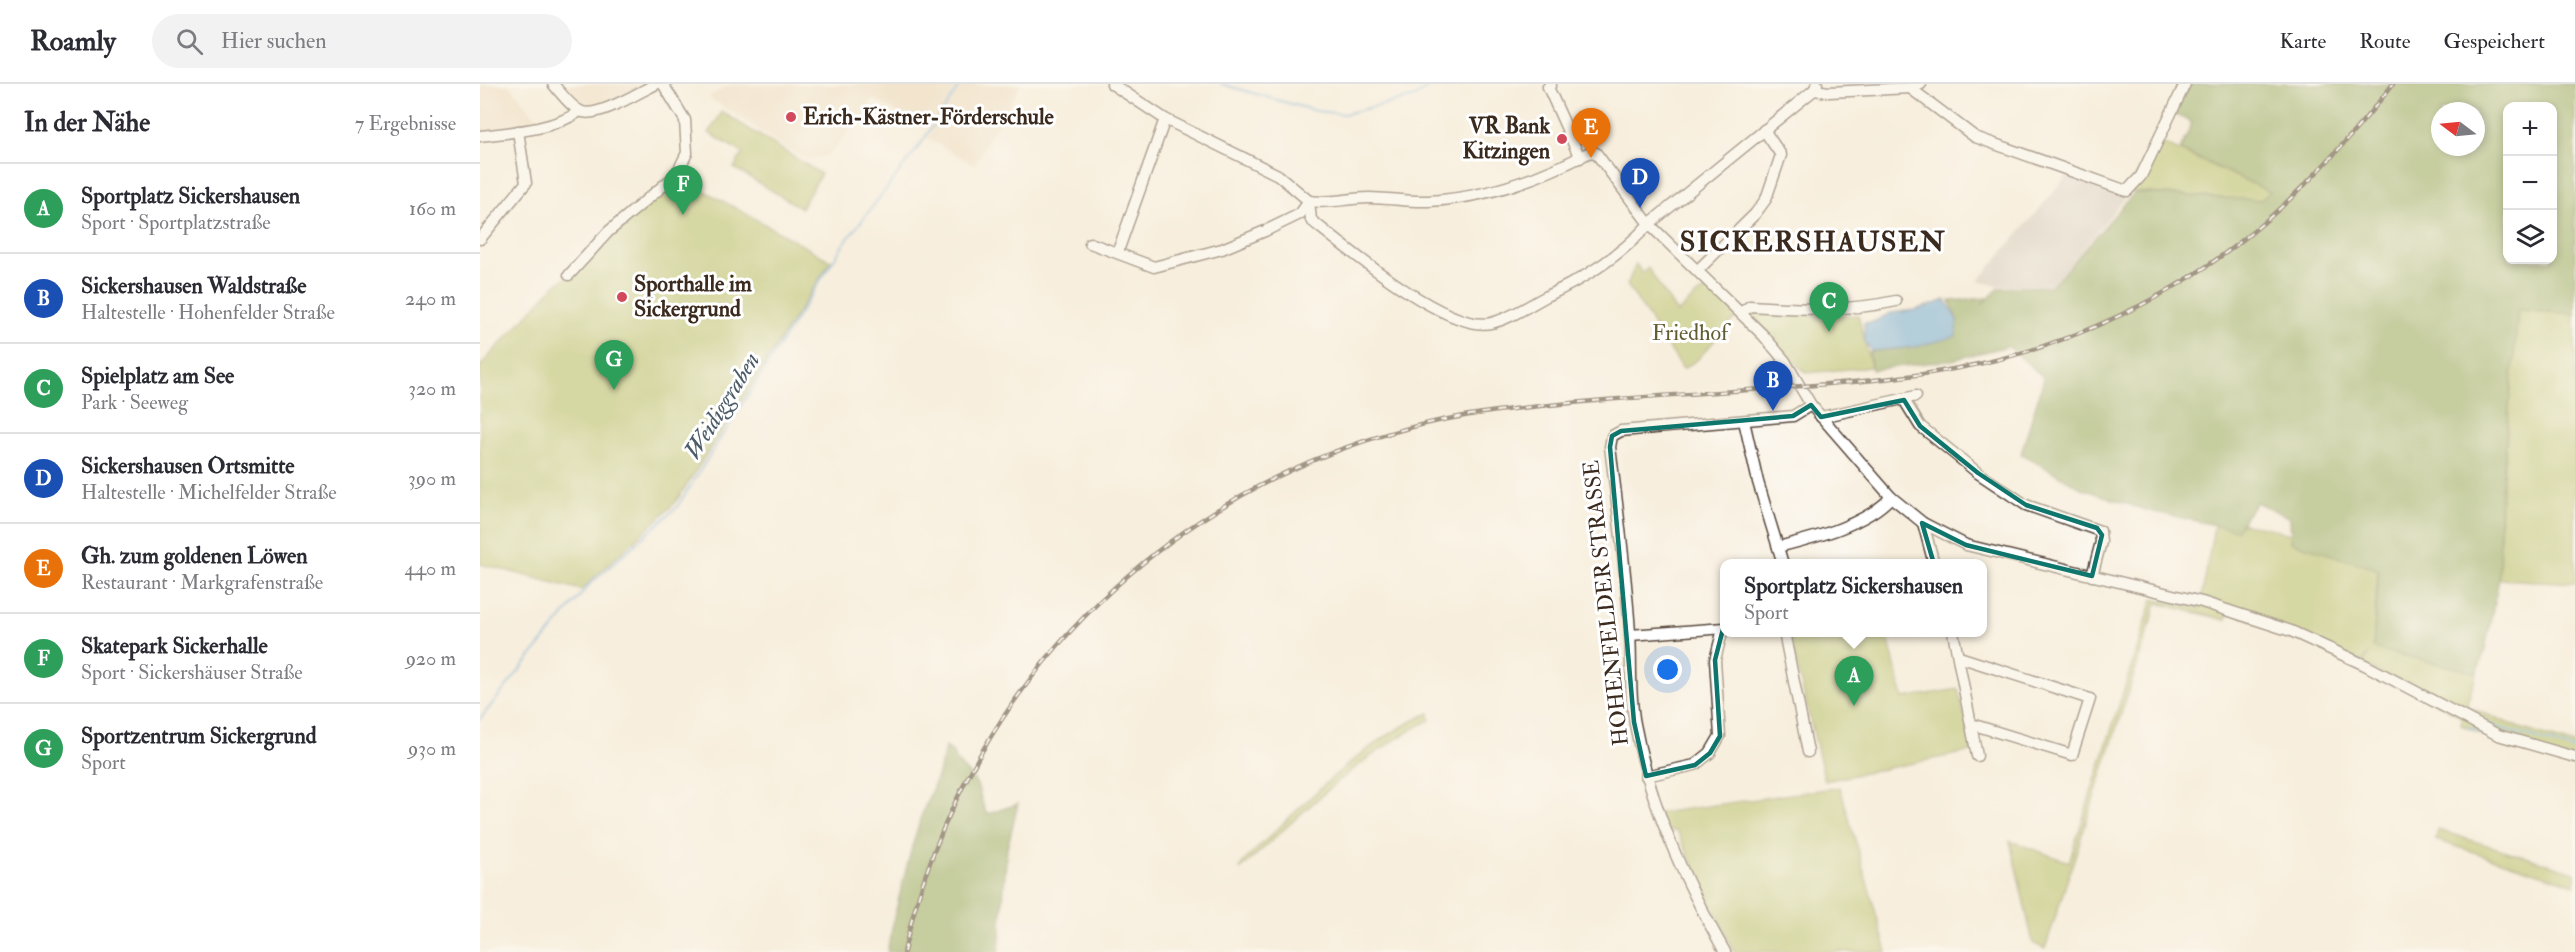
<!DOCTYPE html>
<html lang="de">
<meta charset="utf-8">
<style>
body{margin:0;font-family:"IM FELL Double Pica",serif;background:#f2f2f3;color:#2b2b33}
.controls{position:absolute;right:18px;top:18px;display:grid;overflow:hidden;border-radius:12px;box-shadow:0 3px 9px #0003}
.controls button{width:54px;height:54px;display:grid;place-items:center;padding:0;border:0;border-bottom:2px solid #e1e1e2;background:#fff;color:#2b2b33;font:30px sans-serif}
.compass{position:absolute;left:1951px;top:18px;width:54px;height:54px;border-radius:50%;background:#fff;box-shadow:0 3px 9px #0003;rotate:286deg}
.you{position:absolute;left:1188px;top:586px;width:21px;height:21px;margin:-15px;border:4px solid #fff;border-radius:50%;background:#1a73e8;box-shadow:0 0 0 9px #1a73e833}
.badge{display:grid;place-items:center;width:39px;height:39px;border-radius:50%;background:#d1495b;color:#fff;font-size:20px;font-weight:700}
.pin{position:absolute;translate:-50% -50px;filter:drop-shadow(0 2px 3px #0008)}
.pin::after{content:'';position:absolute;top:32px;width:21px;height:18px;background:inherit;clip-path:polygon(0 0,100% 0,50% 100%)}
.popup{position:absolute;left:1240px;top:475px;width:267px;height:78px;box-sizing:border-box;display:grid;place-content:center;border-radius:12px;background:#fff;filter:drop-shadow(0 2px 4px #0005);font-size:20px;white-space:nowrap;color:#7c7c81}
.popup b{font-size:22px;color:#2b2b33}
.popup::after{content:'';position:absolute;left:50%;top:100%;margin-left:-12px;border:12px solid transparent;border-top-color:#fff}
.list{margin:0;padding:0;list-style:none}
h2{display:flex;justify-content:space-between;align-items:center;height:78px;margin:0;padding:0 24px;font-size:26px}
h2 small{font-size:20px;font-weight:400;color:#7c7c81}
.list li{display:grid;grid-template-columns:39px 1fr auto;gap:18px;align-items:center;box-sizing:border-box;height:90px;padding:0 24px;border-top:2px solid #e1e1e2}
.list b{display:block;font-size:22px;white-space:nowrap}
.list p{margin:0;font-size:20px;white-space:nowrap;color:#7c7c81}
.list em{font-size:20px;font-style:normal;color:#7c7c81}
.icon{flex:none;width:33px;height:33px;fill:none;stroke:currentColor;stroke-width:2;stroke-linecap:round;stroke-linejoin:round}
.map{position:relative;flex:none;width:2095px;height:868px;overflow:hidden}
header{display:flex;align-items:center;gap:36px;box-sizing:border-box;height:84px;padding:0 30px;background:#fff;border-bottom:2px solid #e1e1e2}
header strong{font-size:28px}
nav{display:flex;gap:33px;margin-inline-start:auto;font-size:21px}
.search{width:420px;height:54px;background:#f2f2f3;display:flex;align-items:center;gap:15px;box-sizing:border-box;padding:0 21px;border-radius:33px;color:#7c7c81;font-size:22px}
main{display:flex}
aside{flex:1;background:#fff}
.map>svg:first-child{display:block}
.built{fill:#ebd8ba}
.industrial{fill:#cbc3b8}
.green{fill:#aebc5e;stroke:#74733e;stroke-width:1.5}
.forest{fill:#8aa455;stroke:#62673a;stroke-width:1.5;fill-rule:evenodd}
.water{fill:#63a6d7;stroke:#4f687a;stroke-width:1.5}
.lines{fill:none;stroke-linecap:round;stroke-linejoin:round}
.stream{stroke:#63a6d7;stroke-width:2}
.minor-casing{stroke:#57473b;stroke-width:13}
.minor{stroke:#fff;stroke-width:10}
.rail-casing{stroke:#3b2a1e;stroke-width:4.5}
.rail{stroke:#fff;stroke-width:2;stroke-dasharray:7;stroke-linecap:butt}
.marked{fill:none;stroke:#0f766e;stroke-width:4.5;stroke-linejoin:round}
.poi-dot{fill:#d1495b;stroke:#fff;stroke-width:2}
.labels{text-anchor:middle;dominant-baseline:central;stroke-width:6;stroke-linejoin:round;paint-order:stroke}
.poi-label{font-size:22px;font-weight:bold;fill:#3b2a1e;stroke:#fff;text-anchor:start}
.park-label{font-size:22px;fill:#635d34;stroke:#fff}
.street-label{font-size:22px;fill:#3b2a1e;stroke:#fff}
.water-label{font-size:24px;font-style:italic;fill:#4b5c68;stroke:#fff}
.district-label{font-size:28px;font-weight:bold;letter-spacing:1.5px;fill:#3b2a1e;stroke:#fff}
</style>
<header>
<strong>Roamly</strong>
<div class="search"><svg class="icon" aria-label="search" viewBox="0 0 24 24"><circle cx="10" cy="10" r="6"/><path d="M15 15l6 6"/></svg>Hier suchen</div>
<nav><a>Karte</a><a>Route</a><a>Gespeichert</a></nav>
</header>
<main>
<aside>
<h2>In der Nähe<small>7 Ergebnisse</small></h2>
<ul class="list">
<li><span class="badge" style="background:#2e9e5b">A</span><div><b>Sportplatz Sickershausen</b><p>Sport · Sportplatzstraße</p></div><em>160 m</em></li>
<li><span class="badge" style="background:#1a4fb4">B</span><div><b>Sickershausen Waldstraße</b><p>Haltestelle · Hohenfelder Straße</p></div><em>240 m</em></li>
<li><span class="badge" style="background:#2e9e5b">C</span><div><b>Spielplatz am See</b><p>Park · Seeweg</p></div><em>320 m</em></li>
<li><span class="badge" style="background:#1a4fb4">D</span><div><b>Sickershausen Ortsmitte</b><p>Haltestelle · Michelfelder Straße</p></div><em>390 m</em></li>
<li><span class="badge" style="background:#e8710a">E</span><div><b>Gh. zum goldenen Löwen</b><p>Restaurant · Markgrafenstraße</p></div><em>440 m</em></li>
<li><span class="badge" style="background:#2e9e5b">F</span><div><b>Skatepark Sickerhalle</b><p>Sport · Sickershäuser Straße</p></div><em>920 m</em></li>
<li><span class="badge" style="background:#2e9e5b">G</span><div><b>Sportzentrum Sickergrund</b><p>Sport</p></div><em>930 m</em></li>
</ul>
</aside>
<div class="map">
<svg width="2095" height="868" viewBox="0 0 2095 868">
<rect width="100%" height="100%" fill="#fff"/>
<filter id="ink" filterUnits="userSpaceOnUse"><feTurbulence type="fractalNoise" baseFrequency=".0167" numOctaves="2"/><feDisplacementMap in="SourceGraphic" scale="12" xChannelSelector="R" yChannelSelector="G"/><feConvolveMatrix kernelMatrix="1 2 1 2 8 2 1 2 1" color-interpolation-filters="sRGB"/></filter>
<filter id="wash" filterUnits="userSpaceOnUse"><feTurbulence type="fractalNoise" baseFrequency=".008" numOctaves="4" result="noise"/><feDisplacementMap in="SourceGraphic" scale="24" xChannelSelector="R" yChannelSelector="G"/><feGaussianBlur stdDeviation="1.35" result="paint"/><feColorMatrix in="noise" values="0 0 0 0 0 0 0 0 0 0 0 0 0 0 0 0 0 1.4 0 .05"/><feComposite in="paint" operator="in"/></filter>
<g filter="url(#wash)">
<rect width="100%" height="100%" fill="#f7eedd"/>
<g class="built">
<polygon points="0,0 29,0 60,38 0,50"/>
<polygon points="82,0 170,0 120,24 110,25 99,18"/>
<polygon points="251,0 541,0 494,81 447,54 453,47 448,44 392,15 386,29 349,71 325,76 228,13"/>
</g>
<polygon class="industrial" points="1588,91 1647,112 1572,201 1517,202 1498,197"/>
<g class="green">
<polygon points="242,28 341,90 321,124 254,84 263,69 229,49"/>
<polygon points="1677,57 1791,108 1781,117 1647,107"/>
<polygon points="196,91 351,177 195,419 101,506 0,480 0,282 75,201 90,191"/>
<polygon points="1156,180 1162,189 1168,184 1197,229 1219,209 1233,204 1257,232 1217,276 1203,285 1147,201"/>
<polygon points="2038,226 2095,230 2095,499 2019,495 2021,419"/>
<polygon points="1273,227 1353,232 1378,231 1391,283 1326,289 1270,236"/>
<polygon points="1735,436 1785,443 1884,471 1898,480 1893,564 1997,589 1986,622 2040,644 2095,661 2095,681 2036,665 1981,641 1982,633 1883,580 1889,569 1881,579 1749,527 1746,536 1677,519 1565,865 1553,859 1530,757 1589,778 1673,515 1720,524"/>
<polygon points="1309,549 1407,549 1423,614 1478,605 1493,667 1345,697"/>
<path d="M949 629 950 636C878 672 819 732 760 786L763 778C820 725 876 661 949 629Z"/>
<polygon points="1360,703 1407,868 1254,868 1197,747 1184,746 1178,729"/>
<polygon points="1958,746 2095,788 2095,801 1956,756"/>
</g>
<g class="forest">
<path d="M1707 0H2095V230L2038 226 2020 419 2019 495 2005 566 1997 589 1893 564 1899 486 1811 458 1810 434 1776 418 1757 446 1665 426 1603 405 1541 370 1564 294 1528 262 1472 276 1392 286 1389 268 1436 263 1451 258 1477 236 1470 217 1508 214 1502 221 1519 204 1572 202 1654 109 1781 116 1790 108 1700 66 1712 39 1693 29ZM2028 22H2072V176H2028ZM1960 27H1996V63H1960Z"/>
<path d="M465 663 473 668C477 683 489 687 496 699 501 707 500 718 507 730L538 720 527 765 519 868H407C416 822 427 778 441 733 449 710 461 689 465 663Z"/>
</g>
<polygon class="water" points="1466,216 1477,236 1476,252 1436,263 1391,267 1385,258 1384,239 1393,238 1411,229 1435,226"/>
<g class="lines">
<g class="stream">
<polyline points="741,0 836,27 864,30 935,13 952,0"/>
<polyline points="1991,630 2014,642 2095,666"/>
<polyline points="0,635 108,502 197,423 363,161 440,61 481,0"/>
<polyline points="1988,643 2015,655"/>
<polyline points="2020,657 2095,679"/>
</g>
</g>
</g>
<g filter="url(#ink)">
<g class="lines">
<defs>
<g id="minor">
<path d="M73 0C81 9 90 22 100 27 115 36 161 7 176 0"/>
<path d="M632 0 685 35 798 91 829 117C849 120 869 114 889 114 909 114 929 118 949 117 1005 114 1061 94 1110 68L1116 69 1169 140 1283 251 1305 277 1331 321 1411 413 1443 439 1486 461 1722 518 1811 547 1885 581 2018 651 2095 673"/>
<polyline points="1071,0 1068,3 1100,74"/>
<polyline points="1430,4 1495,53 1647,107 1661,92 1705,0"/>
<polyline points="1334,6 1349,8 1430,4 1441,0"/>
<path d="M0 52C32 48 73 46 100 27"/>
<path d="M829 117 831 136C865 163 968 249 1011 239 1030 235 1051 220 1069 211 1105 194 1142 170 1169 140L1334 6 1337 0"/>
<polyline points="0,155 46,99 38,47"/>
<polyline points="610,159 674,183 742,165 785,147 820,130 829,117"/>
<polyline points="638,167 685,35"/>
<polyline points="1218,186 1275,130 1286,115 1301,71 1284,46"/>
<polyline points="89,191 128,148 196,91 207,69 205,36 183,0"/>
<path d="M1261 229 1270 222C1321 225 1367 228 1416 217"/>
<polyline points="1424,316 1440,342 1498,389 1546,421 1620,447 1621,458 1612,492"/>
<polyline points="1341,333 1436,312"/>
<polyline points="1264,337 1278,398 1303,480"/>
<polyline points="1443,439 1454,480"/>
<path d="M1298 463C1333 454 1386 441 1411 413"/>
<polyline points="1304,548 1328,668"/>
<polyline points="1473,548 1497,672"/>
<polyline points="1150,551 1245,544"/>
<polyline points="1479,573 1610,615 1592,671 1491,640"/>
<polyline points="1166,692 1215,681 1230,669 1240,652 1235,576 1243,545"/>
<path d="M1245 868C1204 796 1170 722 1155 640 1149 610 1152 579 1150 549 1146 487 1138 425 1130 363L1132 352 1141 347 1313 332 1331 321"/>
</g>
</defs>
<use href="#minor" class="minor-casing"/>
<use href="#minor" class="minor"/>
<defs>
<path id="rail" d="M424 868C487 580 725 364 1017 327 1119 314 1221 310 1323 302 1404 296 1484 289 1561 263 1716 211 1814 127 1913 0"/>
</defs>
<use href="#rail" class="rail-casing"/>
<use href="#rail" class="rail"/>
</g>
</g>
<path d="M0 0H2095V868H0ZM1424 316 1440 342 1498 389 1546 421 1617 444 1622 451 1612 492 1486 461 1442 439 1456 487 1352 526 1243 545 1235 576 1240 652 1230 669 1215 681 1166 692 1154 638 1130 363 1132 352 1141 347 1313 332 1331 321 1341 333Z" fill="#f7eedd" fill-opacity=".55" fill-rule="evenodd"/>
<path class="marked" d="M1424 316 1440 342 1498 389 1546 421 1617 444 1622 451 1612 492 1486 461 1442 439 1456 487 1352 526 1243 545 1235 576 1240 652 1230 669 1215 681 1166 692 1154 638 1130 363 1132 352 1141 347 1313 332 1331 321 1341 333Z"/>
<g class="poi-dot">
<circle cx="311" cy="33" r="6"/>
<circle cx="1082" cy="55" r="6"/>
<circle cx="142" cy="213" r="6"/>
</g>
<g class="labels">
<g class="poi-label">
<text x="323" y="33">Erich-Kästner-Förderschule</text>
<text x="1070" y="42" text-anchor="end">VR Bank<tspan x="1070" dy="25">Kitzingen</tspan></text>
<text x="154" y="200">Sporthalle im<tspan x="154" dy="25">Sickergrund</tspan></text>
</g>
<g class="park-label">
<text x="1210" y="249">Friedhof</text>
</g>
<g class="street-label">
<text transform="translate(1126 519) rotate(-96)">HOHENFELDER STRASSE</text>
</g>
<g class="water-label">
<text transform="translate(242 322) rotate(-58)">Weidiggraben</text>
</g>
<g class="district-label">
<text x="1333" y="158">SICKERSHAUSEN</text>
</g>
</g>
</svg>
<div class="controls">
<button>+</button>
<button>−</button>
<button><svg class="icon" aria-label="layers" viewBox="0 0 24 24"><path d="M12 4l9 5-9 5-9-5zM3 14l9 5 9-5"/></svg></button>
</div>
<svg class="compass" viewBox="-18 -18 36 36"><path d="M0-13l5 13h-10z" fill="#e53935"/><path d="M0 13l5-13h-10z" fill="#7c7c81"/></svg>
<div class="you"></div>
<div class="pin badge" style="left:1374px;top:622px;background:#2e9e5b">A</div>
<div class="popup"><b>Sportplatz Sickershausen</b>Sport</div>
<div class="pin badge" style="left:1293px;top:327px;background:#1a4fb4">B</div>
<div class="pin badge" style="left:1349px;top:248px;background:#2e9e5b">C</div>
<div class="pin badge" style="left:1160px;top:124px;background:#1a4fb4">D</div>
<div class="pin badge" style="left:1111px;top:74px;background:#e8710a">E</div>
<div class="pin badge" style="left:203px;top:131px;background:#2e9e5b">F</div>
<div class="pin badge" style="left:134px;top:306px;background:#2e9e5b">G</div>
</div>
</main>
